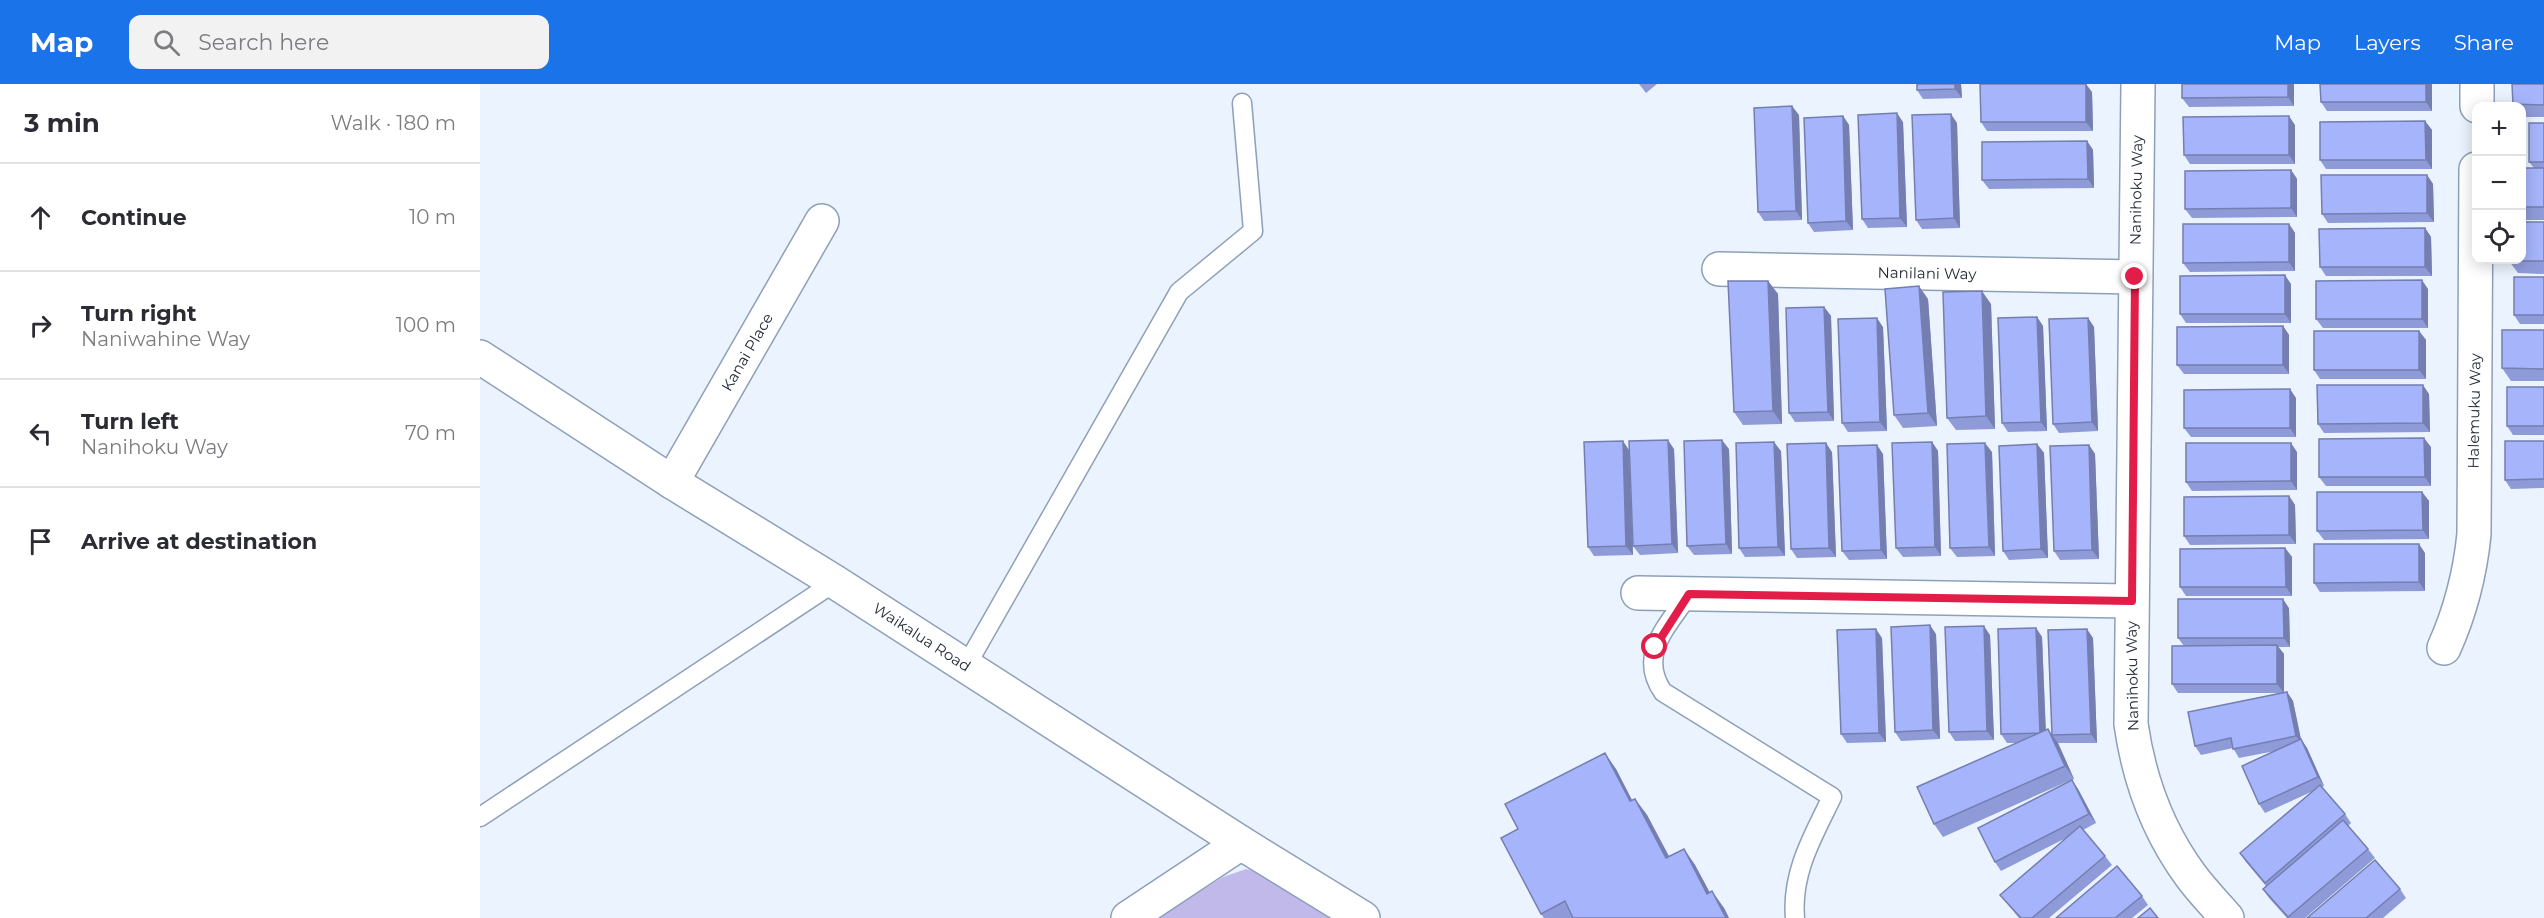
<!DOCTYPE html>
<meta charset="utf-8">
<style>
body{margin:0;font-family:Montserrat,sans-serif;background:#f2f2f3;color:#2b2b33}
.controls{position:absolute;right:18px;top:18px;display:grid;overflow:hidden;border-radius:12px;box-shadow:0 3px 15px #0003}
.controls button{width:54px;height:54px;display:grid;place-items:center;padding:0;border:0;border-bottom:2px solid #e1e1e2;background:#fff;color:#2b2b33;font:30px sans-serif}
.stop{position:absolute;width:18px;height:18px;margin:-14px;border:4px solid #e11d48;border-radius:50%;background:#fff}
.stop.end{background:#e11d48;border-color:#fff;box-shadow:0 2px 6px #0008}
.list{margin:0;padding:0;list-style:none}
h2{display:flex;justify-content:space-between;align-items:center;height:78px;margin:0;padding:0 24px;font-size:26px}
h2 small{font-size:20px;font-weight:400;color:#7c7c81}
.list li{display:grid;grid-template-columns:39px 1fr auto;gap:18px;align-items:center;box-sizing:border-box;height:108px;padding:0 24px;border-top:2px solid #e1e1e2}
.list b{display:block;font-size:22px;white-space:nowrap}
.list p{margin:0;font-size:20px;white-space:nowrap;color:#7c7c81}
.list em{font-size:20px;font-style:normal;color:#7c7c81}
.icon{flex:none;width:33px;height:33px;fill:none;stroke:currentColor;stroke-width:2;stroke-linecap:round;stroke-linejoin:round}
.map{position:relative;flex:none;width:2064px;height:834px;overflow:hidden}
header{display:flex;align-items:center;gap:36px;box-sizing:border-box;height:84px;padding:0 30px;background:#1a73e8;color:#fff}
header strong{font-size:28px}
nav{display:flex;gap:33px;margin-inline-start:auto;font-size:21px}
.search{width:420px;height:54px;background:#f2f2f3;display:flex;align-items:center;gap:15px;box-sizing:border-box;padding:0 21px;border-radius:12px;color:#7c7c81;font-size:22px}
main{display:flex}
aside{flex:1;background:#fff}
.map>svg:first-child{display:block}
.green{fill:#c2b9eb}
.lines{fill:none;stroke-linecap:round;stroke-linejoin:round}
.lane-casing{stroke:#8da0b9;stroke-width:21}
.street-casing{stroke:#8da0b9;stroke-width:36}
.lane{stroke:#fff;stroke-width:18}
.street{stroke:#fff;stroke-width:33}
.wall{fill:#8f9bd8}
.shaded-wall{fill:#747eb0}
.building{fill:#a6b4fb;stroke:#747eb0;stroke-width:1.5}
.route{stroke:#e11d48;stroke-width:8}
.labels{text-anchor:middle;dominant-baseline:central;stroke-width:4.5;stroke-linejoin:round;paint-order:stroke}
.street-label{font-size:15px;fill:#252c37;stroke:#fff}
</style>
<header>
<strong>Map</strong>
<div class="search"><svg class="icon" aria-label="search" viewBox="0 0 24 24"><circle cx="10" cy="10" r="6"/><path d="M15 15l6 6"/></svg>Search here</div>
<nav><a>Map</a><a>Layers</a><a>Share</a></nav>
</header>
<main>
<aside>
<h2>3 min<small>Walk · 180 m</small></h2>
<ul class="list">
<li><svg class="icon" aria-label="ahead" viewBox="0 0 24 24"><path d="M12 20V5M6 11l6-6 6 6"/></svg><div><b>Continue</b></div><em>10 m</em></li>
<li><svg class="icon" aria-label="right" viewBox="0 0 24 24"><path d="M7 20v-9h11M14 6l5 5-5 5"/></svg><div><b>Turn right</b><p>Naniwahine Way</p></div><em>100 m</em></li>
<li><svg class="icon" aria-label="left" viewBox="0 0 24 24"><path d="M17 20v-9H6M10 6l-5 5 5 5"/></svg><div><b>Turn left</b><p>Nanihoku Way</p></div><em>70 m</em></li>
<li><svg class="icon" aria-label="arrive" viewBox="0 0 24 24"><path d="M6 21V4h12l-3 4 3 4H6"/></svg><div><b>Arrive at destination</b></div></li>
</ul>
</aside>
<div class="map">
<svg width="2064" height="834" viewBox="0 0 2064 834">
<rect width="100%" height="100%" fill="#ebf3fe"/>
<polygon class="green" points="766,785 776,787 855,834 678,834 743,793"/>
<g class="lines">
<defs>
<g id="lane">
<path d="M1209 510C1188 542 1157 570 1183 608L1352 713C1333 752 1311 789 1315 834"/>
<polyline points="486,582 699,208 773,147 762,19"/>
<polyline points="0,733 355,498"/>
</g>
<g id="street">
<path d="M1658 0 1651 640C1659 696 1677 746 1711 792 1722 807 1735 820 1747 834"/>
<polyline points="1997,22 1997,0"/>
<polyline points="1239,185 1655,193"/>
<polyline points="0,273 192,398 355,498 761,759 883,834"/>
<polyline points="192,398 342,137"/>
<polyline points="1158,509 1651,517"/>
<path d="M1964 564C1981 526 1990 491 1994 450L1996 85"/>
<polyline points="648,834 761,759"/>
</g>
</defs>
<use href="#lane" class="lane-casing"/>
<use href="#street" class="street-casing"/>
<use href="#lane" class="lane"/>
<use href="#street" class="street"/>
</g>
<g class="wall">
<polygon points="1159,0 1177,0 1166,9"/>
<polygon points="1481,0 1482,14 1443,15 1437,6"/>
<polygon points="1814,0 1814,22 1709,23 1702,14"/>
<polygon points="1952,0 1952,27 1847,27 1841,18"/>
<polygon points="2064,0 2064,33 2042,33 2042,22 2034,22 2033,20"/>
<polygon points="1612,8 1613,47 1507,47 1501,38"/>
<polygon points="1319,31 1322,136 1284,137 1278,128"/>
<polygon points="1363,32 1369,41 1373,146 1334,148 1328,139"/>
<polygon points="1945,37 1952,46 1952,85 1846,85 1840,76"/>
<polygon points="1423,38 1427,143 1388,144 1382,135"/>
<polygon points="1477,39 1480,144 1442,145 1436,136"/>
<polygon points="2064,39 2064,136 2042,136 2042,84 2054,84 2049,78"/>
<polygon points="1815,41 1815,80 1710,80 1704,71"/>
<polygon points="1607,57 1613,66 1614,104 1509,105 1502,96"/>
<polygon points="1811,86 1817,95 1817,133 1712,134 1705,125"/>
<polygon points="1947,91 1953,100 1954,138 1848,139 1842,130"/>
<polygon points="2064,138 2064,190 2038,189 2029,177"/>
<polygon points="1809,140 1815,149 1815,187 1710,188 1703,179"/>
<polygon points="1945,144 1951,153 1952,192 1846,192 1840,183"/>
<polygon points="2064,193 2064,240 2040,240 2034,231"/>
<polygon points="1288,197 1298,210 1302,340 1263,341 1254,328"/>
<polygon points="1811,200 1811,239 1706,239 1700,230"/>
<polygon points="1948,205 1948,244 1843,244 1836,235"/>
<polygon points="1448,215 1457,342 1423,344 1414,331"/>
<polygon points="1511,220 1515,345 1476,346 1467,334"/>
<polygon points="1344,223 1351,232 1354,337 1315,338 1309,329"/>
<polygon points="1557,233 1563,242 1567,347 1528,348 1522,339"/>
<polygon points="1608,234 1614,243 1618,347 1579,349 1573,340"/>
<polygon points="1803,242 1809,251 1809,290 1704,290 1697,281"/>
<polygon points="1403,243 1407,347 1368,348 1362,339"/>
<polygon points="2064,246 2064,297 2031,297 2022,284"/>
<polygon points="1939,247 1946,256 1946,295 1840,295 1834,286"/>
<polygon points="2064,303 2064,351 2033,351 2027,342"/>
<polygon points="1949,310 1950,348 1844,349 1838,340"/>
<polygon points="1816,314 1816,353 1711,353 1704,344"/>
<polygon points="2064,357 2064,404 2031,405 2025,396"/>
<polygon points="1452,358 1458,367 1461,472 1423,473 1416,464"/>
<polygon points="1557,360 1564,369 1568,474 1529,476 1523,467"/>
<polygon points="1609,361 1615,370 1619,475 1580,476 1574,467"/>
<polygon points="1951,363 1951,402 1846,402 1839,393"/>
<polygon points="1194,365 1198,469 1160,471 1153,462"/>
<polygon points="1249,365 1252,470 1214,471 1207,462"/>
<polygon points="1149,366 1153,471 1114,472 1108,463"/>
<polygon points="1301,367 1305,472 1265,473 1259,464"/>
<polygon points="1352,368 1356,473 1317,474 1311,465"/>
<polygon points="1512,368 1515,472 1477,473 1470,464"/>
<polygon points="1817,368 1817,406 1712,407 1706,398"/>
<polygon points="1403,370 1407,475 1369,476 1362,467"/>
<polygon points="1942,408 1949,417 1949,455 1844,456 1837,447"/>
<polygon points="1809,412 1815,421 1816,460 1710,461 1704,452"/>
<polygon points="1805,464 1812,473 1812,512 1706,512 1700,503"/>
<polygon points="1945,469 1945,507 1840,508 1834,499"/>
<polygon points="1809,524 1810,563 1798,563 1804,570 1804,609 1698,609 1692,600 1704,562 1698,554"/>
<polygon points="1556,544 1562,553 1566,646 1572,650 1613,554 1617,659 1578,659 1594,695 1592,696 1598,705 1616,739 1603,746 1625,772 1632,781 1569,834 1539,834 1520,811 1586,754 1521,787 1515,778 1591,696 1463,753 1454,740 1536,659 1527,659 1521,650"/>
<polygon points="1456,550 1460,655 1421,657 1415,648"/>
<polygon points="1510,551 1514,656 1475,657 1469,648"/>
<polygon points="1402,554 1406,658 1367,659 1361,650"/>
<polygon points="1807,608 1813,617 1821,655 1827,664 1844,702 1842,703 1865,730 1871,739 1868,742 1888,765 1895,774 1825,834 1807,834 1789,814 1783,805 1786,802 1766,778 1760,769 1831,708 1785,729 1779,720 1795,667 1759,674 1753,664 1721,671 1715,662"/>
<polygon points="1136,685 1152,716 1155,715 1167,731 1189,772 1204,765 1215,781 1230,809 1244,824 1249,834 1064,834 1061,830 1038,745"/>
<polygon points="1920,805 1926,814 1903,834 1827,834"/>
<polygon points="1662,812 1668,821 1652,834 1576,834"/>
</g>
<g class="shaded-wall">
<polygon points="1475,0 1481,0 1482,14 1475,5"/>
<polygon points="1606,0 1612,8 1613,47 1606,38"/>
<polygon points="1808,0 1814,0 1814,22 1808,13"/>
<polygon points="1946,0 1952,0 1952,27 1946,18"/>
<polygon points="1312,22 1319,31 1322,136 1316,127"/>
<polygon points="1417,29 1423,38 1427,143 1420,134"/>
<polygon points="1471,30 1477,39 1480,144 1474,134"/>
<polygon points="1363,32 1369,41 1373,146 1366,137"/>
<polygon points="1809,32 1815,41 1815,80 1809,71"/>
<polygon points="1945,37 1952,46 1952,85 1946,76"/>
<polygon points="1607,57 1613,66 1614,104 1608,95"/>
<polygon points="1811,86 1817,95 1817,133 1811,124"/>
<polygon points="1947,91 1953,100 1954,138 1947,129"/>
<polygon points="1809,140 1815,149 1815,187 1809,178"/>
<polygon points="1945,144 1951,153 1952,192 1945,183"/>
<polygon points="1805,191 1811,200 1811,239 1805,230"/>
<polygon points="1942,196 1948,205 1948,244 1942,235"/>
<polygon points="1288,197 1298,210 1302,340 1293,327"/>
<polygon points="1439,202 1448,215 1457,342 1448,329"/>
<polygon points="1502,207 1511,220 1515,345 1506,332"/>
<polygon points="1344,223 1351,232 1354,337 1348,328"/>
<polygon points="1557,233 1563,242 1567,347 1561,338"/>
<polygon points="1397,234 1403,243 1407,347 1400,338"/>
<polygon points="1608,234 1614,243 1618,347 1612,338"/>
<polygon points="1803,242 1809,251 1809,290 1803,281"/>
<polygon points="1939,247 1946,256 1946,295 1939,286"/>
<polygon points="1943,301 1949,310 1950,348 1943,339"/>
<polygon points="1810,305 1816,314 1816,353 1810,344"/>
<polygon points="1944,354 1951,363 1951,402 1945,393"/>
<polygon points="1188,356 1194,365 1198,469 1192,460"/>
<polygon points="1242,356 1249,365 1252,470 1246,460"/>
<polygon points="1143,357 1149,366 1153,471 1146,462"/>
<polygon points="1294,358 1301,367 1305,472 1298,463"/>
<polygon points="1452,358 1458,367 1461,472 1455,463"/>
<polygon points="1346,359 1352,368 1356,473 1349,464"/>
<polygon points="1505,359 1512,368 1515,472 1509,463"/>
<polygon points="1811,359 1817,368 1817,406 1811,397"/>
<polygon points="1557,360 1564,369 1568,474 1561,465"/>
<polygon points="1397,361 1403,370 1407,475 1401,466"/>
<polygon points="1609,361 1615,370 1619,475 1612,466"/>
<polygon points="1942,408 1949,417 1949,455 1943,446"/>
<polygon points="1809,412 1815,421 1816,460 1809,451"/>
<polygon points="1939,460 1945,469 1945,507 1939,498"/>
<polygon points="1805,464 1812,473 1812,512 1806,503"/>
<polygon points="1803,515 1809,524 1810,563 1804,554"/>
<polygon points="1450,541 1456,550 1460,655 1453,646"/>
<polygon points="1504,542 1510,551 1514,656 1507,647"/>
<polygon points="1556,544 1562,553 1566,658 1560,649"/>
<polygon points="1396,545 1402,554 1406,658 1399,649"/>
<polygon points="1607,545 1613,554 1617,659 1611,650"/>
<polygon points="1797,561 1804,570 1804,609 1797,600"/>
<polygon points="1807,608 1813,617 1822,661 1816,652"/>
<polygon points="1568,645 1578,659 1594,695 1585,682"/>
<polygon points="1821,655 1827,664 1844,702 1838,693"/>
<polygon points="1125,669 1136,685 1161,734 1150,717"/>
<polygon points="1592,696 1598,705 1616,739 1609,730"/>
<polygon points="1155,715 1167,731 1198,790 1186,774"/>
<polygon points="1204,765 1215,781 1239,826 1227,810"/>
<polygon points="1232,807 1244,824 1249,834 1246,834"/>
</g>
<g class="building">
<polygon points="1437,0 1475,0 1475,5 1437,6"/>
<polygon points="1500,0 1606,0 1606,38 1501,38"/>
<polygon points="1702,0 1808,0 1808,13 1702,14"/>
<polygon points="1840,0 1946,0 1946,18 1841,18"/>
<polygon points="2032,0 2064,0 2064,21 2033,20"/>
<polygon points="1312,22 1316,127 1278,128 1274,24"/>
<polygon points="1417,29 1420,134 1382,135 1378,31"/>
<polygon points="1471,30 1474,134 1436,136 1432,31"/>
<polygon points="1363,32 1366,137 1328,139 1324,34"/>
<polygon points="1809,32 1809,71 1704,71 1703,33"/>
<polygon points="1945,37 1946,76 1840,76 1840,38"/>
<rect x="2049" y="39" width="15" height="39"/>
<polygon points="1607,57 1608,95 1502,96 1502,58"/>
<rect x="2042" y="84" width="22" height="39"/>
<polygon points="1811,86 1811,124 1705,125 1705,87"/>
<polygon points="1841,91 1947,91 1947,129 1842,130"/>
<polygon points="2042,138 2064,138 2064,177 2029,177 2029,176 2042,176"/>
<polygon points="1703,140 1809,140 1809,178 1703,179"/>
<polygon points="1945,144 1945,183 1840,183 1839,145"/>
<polygon points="1805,191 1805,230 1700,230 1700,192"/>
<rect x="2034" y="193" width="30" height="38"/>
<polygon points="1942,196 1942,235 1836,235 1836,197"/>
<polygon points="1248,197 1288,197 1293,327 1254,328"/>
<polygon points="1439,202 1448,329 1414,331 1405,205"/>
<polygon points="1502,207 1506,332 1467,334 1463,208"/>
<polygon points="1344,223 1348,328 1309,329 1306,224"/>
<polygon points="1557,233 1561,338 1522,339 1518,234"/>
<polygon points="1397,234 1400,338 1362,339 1358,235"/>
<polygon points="1608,234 1612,338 1573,340 1569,235"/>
<polygon points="1803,242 1803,281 1697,281 1697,243"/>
<polygon points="2022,246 2064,246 2064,285 2022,284"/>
<rect x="1834" y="247" width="105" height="39"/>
<polygon points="1837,301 1943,301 1943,339 1838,340"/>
<rect x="2027" y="303" width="37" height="39"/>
<polygon points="1810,305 1810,344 1704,344 1704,306"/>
<polygon points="1944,354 1945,393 1839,393 1839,355"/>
<polygon points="1188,356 1192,460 1153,462 1149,357"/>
<polygon points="1242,356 1246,460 1207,462 1204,357"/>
<polygon points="1143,357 1146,462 1108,463 1104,358"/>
<polygon points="2025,357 2064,357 2064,395 2025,396"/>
<polygon points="1294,358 1298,463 1259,464 1256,359"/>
<polygon points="1452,358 1455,463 1416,464 1412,359"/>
<polygon points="1346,359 1349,464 1311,465 1307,360"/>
<polygon points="1505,359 1509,463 1470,464 1467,360"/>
<polygon points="1706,359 1811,359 1811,397 1706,398"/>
<polygon points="1557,360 1561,465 1523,467 1519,362"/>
<polygon points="1397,361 1401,466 1362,467 1358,362"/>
<polygon points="1609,361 1612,466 1574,467 1570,362"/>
<polygon points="1837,408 1942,408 1943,446 1837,447"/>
<polygon points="1809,412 1809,451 1704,452 1704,413"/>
<polygon points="1834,460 1939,460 1939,498 1834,499"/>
<polygon points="1805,464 1806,503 1700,503 1700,465"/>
<polygon points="1698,515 1803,515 1804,554 1698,554"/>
<polygon points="1450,541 1453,646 1415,648 1411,543"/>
<polygon points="1504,542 1507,647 1469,648 1465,543"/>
<polygon points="1556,544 1560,649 1521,650 1518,545"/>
<polygon points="1396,545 1399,649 1361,650 1357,546"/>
<polygon points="1607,545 1611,650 1572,651 1568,546"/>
<polygon points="1797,561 1797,600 1692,600 1692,562"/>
<polygon points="1807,608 1816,652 1753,665 1751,654 1715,662 1708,628"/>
<polygon points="1568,645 1585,682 1454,740 1437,703"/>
<polygon points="1821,655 1838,693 1779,720 1762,682"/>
<polygon points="1125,669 1150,717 1155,715 1186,774 1204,765 1227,810 1232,807 1246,834 1093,834 1085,817 1061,830 1021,754 1038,745 1025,720"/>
<polygon points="1592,696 1609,730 1515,778 1498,744"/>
<polygon points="1840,701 1865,730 1785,799 1760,769"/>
<polygon points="1863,736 1888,765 1808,833 1783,805"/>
<polygon points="1600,742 1625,772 1552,834 1541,834 1520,811"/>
<polygon points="1895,776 1920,805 1886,834 1827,834"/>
<polygon points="1637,782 1662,812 1635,834 1576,834"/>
<polygon points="1670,824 1678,834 1658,834"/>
</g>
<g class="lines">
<polyline class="route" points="1175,563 1209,510 1652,517 1655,193"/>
</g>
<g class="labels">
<g class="street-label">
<text transform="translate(1656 106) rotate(-89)">Nanihoku Way</text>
<text transform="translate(1447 189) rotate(1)">Nanilani Way</text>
<text transform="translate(267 268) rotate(-60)">Kanai Place</text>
<text transform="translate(1994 327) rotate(-89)">Halemuku Way</text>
<text transform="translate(442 553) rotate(33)">Waikalua Road</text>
<text transform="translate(1652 592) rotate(-91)">Nanihoku Way</text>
</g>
</g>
</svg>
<div class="controls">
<button>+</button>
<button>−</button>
<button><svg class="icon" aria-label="locate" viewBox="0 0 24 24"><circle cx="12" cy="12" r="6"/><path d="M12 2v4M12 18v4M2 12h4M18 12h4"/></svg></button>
</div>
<div class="stop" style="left:1175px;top:563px"></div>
<div class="stop end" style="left:1655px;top:193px"></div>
</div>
</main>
